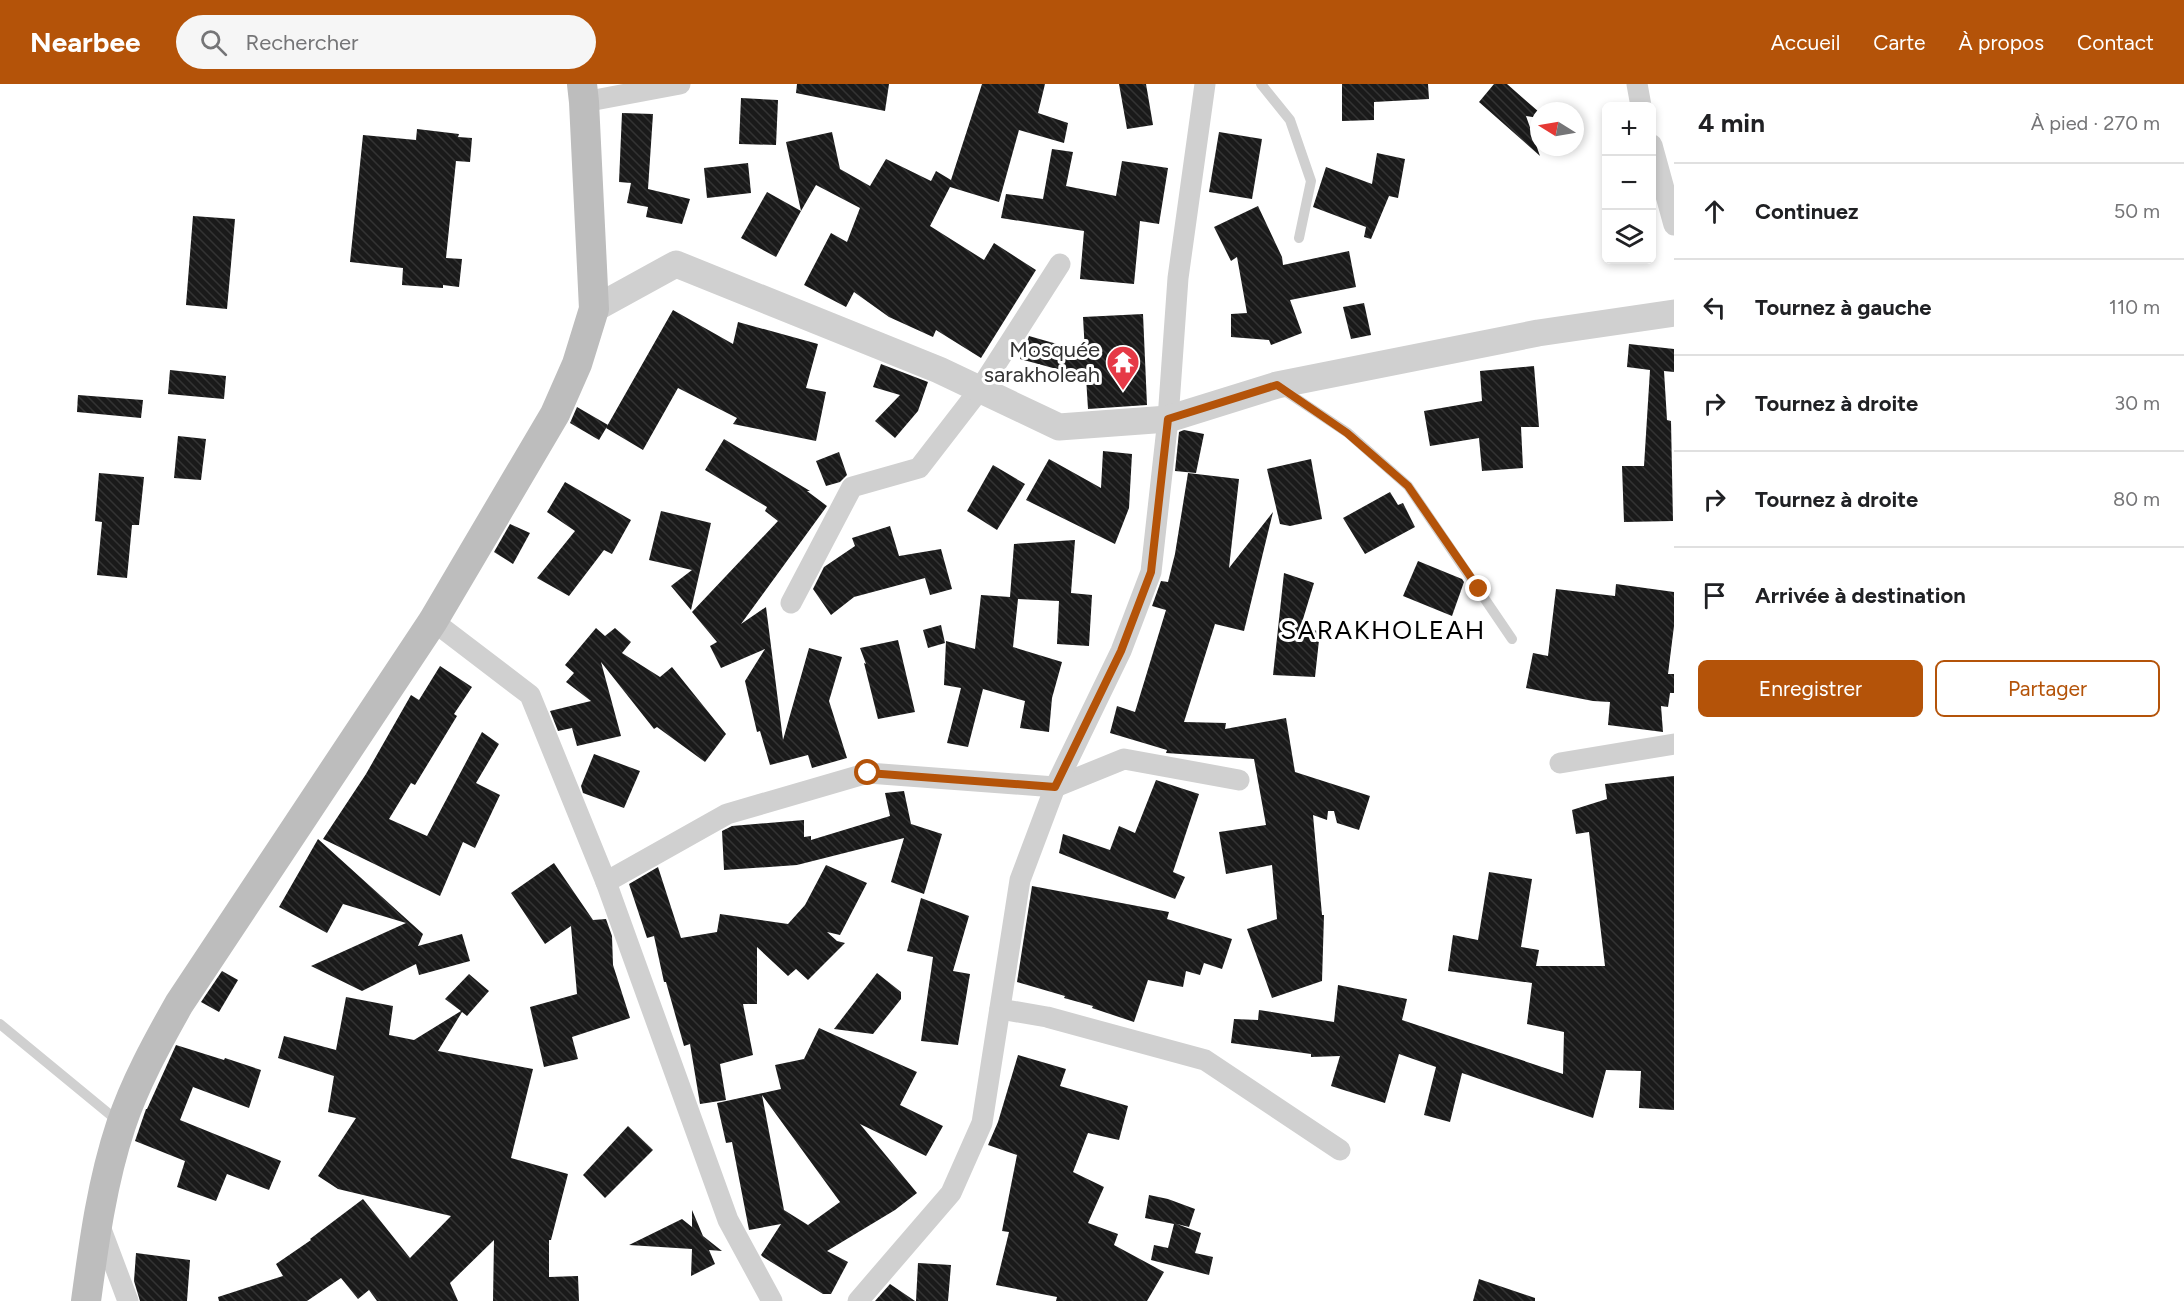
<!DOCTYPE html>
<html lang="fr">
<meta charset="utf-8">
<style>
body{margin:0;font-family:Figtree,sans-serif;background:#f6f6f6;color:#202124}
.controls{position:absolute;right:18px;top:18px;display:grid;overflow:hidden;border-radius:9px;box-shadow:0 3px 9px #0003}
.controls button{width:54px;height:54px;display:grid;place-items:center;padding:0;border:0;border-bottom:2px solid #e0e0e0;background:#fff;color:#202124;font:30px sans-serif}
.compass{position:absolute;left:1530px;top:18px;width:54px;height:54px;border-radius:50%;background:#fff;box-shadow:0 3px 9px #0003;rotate:281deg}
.stop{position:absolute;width:18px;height:18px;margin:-14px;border:4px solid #b45309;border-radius:50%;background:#fff}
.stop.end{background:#b45309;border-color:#fff;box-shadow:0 2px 6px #0008}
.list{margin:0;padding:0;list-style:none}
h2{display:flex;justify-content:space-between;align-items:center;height:78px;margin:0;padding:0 24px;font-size:26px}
h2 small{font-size:20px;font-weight:400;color:#757577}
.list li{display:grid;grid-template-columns:39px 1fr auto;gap:18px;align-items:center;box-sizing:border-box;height:96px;padding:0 24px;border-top:2px solid #e0e0e0}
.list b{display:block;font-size:22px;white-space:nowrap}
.list em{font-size:20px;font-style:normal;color:#757577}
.actions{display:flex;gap:12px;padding:18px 24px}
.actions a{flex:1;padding:14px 0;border:2px solid #b45309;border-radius:9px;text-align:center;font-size:21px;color:#b45309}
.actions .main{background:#b45309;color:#fff}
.icon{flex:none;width:33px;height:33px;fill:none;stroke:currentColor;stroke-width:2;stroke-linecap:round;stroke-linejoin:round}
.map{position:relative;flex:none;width:1674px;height:1217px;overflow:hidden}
header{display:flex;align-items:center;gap:36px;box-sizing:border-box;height:84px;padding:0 30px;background:#b45309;color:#fff}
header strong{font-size:28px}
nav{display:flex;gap:33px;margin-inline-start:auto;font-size:21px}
.search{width:420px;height:54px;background:#f6f6f6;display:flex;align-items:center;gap:15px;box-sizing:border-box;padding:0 21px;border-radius:33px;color:#757577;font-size:22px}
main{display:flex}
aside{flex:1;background:#fff}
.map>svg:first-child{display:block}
.building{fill:url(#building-back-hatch);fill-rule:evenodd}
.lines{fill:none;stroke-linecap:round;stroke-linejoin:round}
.service{stroke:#d0d0d0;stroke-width:10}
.minor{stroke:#d0d0d0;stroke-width:21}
.tertiary{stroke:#d0d0d0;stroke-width:27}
.secondary{stroke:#bdbdbd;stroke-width:30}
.route{stroke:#b45309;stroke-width:8}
.labels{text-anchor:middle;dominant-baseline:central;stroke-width:6;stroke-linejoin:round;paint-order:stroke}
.poi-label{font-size:22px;fill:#333;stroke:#fff;text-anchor:end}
.quarter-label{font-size:26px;letter-spacing:1.5px;fill:#000;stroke:#fff}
</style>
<header>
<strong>Nearbee</strong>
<div class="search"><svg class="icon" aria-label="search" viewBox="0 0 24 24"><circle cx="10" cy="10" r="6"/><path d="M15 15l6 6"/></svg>Rechercher</div>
<nav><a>Accueil</a><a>Carte</a><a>À propos</a><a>Contact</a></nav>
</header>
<main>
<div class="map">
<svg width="1674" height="1217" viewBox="0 0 1674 1217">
<defs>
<pattern id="building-back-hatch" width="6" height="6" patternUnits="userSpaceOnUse" patternTransform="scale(1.5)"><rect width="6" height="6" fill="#1a1a1a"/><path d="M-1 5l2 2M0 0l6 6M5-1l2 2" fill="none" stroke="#333"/></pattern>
</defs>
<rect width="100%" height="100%" fill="#fff"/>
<g class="building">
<polygon points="797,0 889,0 885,27 796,9"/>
<polygon points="982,0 1045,0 1038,29 1068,39 1064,59 1019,46 999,118 950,103 930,142 984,176 994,159 1036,186 981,274 936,246 933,253 889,233 854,208 846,223 804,201 831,149 847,158 860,124 816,101 801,127 786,58 832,48 840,85 870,102 886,75 931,97 936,87 951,96"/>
<polygon points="1119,0 1146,0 1153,41 1127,45"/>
<polygon points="1342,0 1428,0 1429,15 1374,18 1374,36 1342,37"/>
<polygon points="1494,0 1507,0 1539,28 1539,34 1526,32 1540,72 1479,18"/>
<polygon points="741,14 778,16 776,61 739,60"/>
<polygon points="622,29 653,30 648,105 690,115 682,140 646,133 648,123 627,119 631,99 619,98"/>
<polygon points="417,45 459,50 458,53 472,54 470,78 456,77 446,174 462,175 459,203 443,201 443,204 402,201 403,184 350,178 363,51 416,56"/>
<polygon points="1219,48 1262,55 1252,115 1209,108"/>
<polygon points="1052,65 1073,68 1066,102 1116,112 1122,77 1168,84 1159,140 1140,137 1134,200 1080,195 1084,147 1001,134 1006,110 1043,115"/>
<polygon points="1377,69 1405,75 1398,114 1389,112 1371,155 1364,153 1366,143 1313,123 1326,83 1372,100"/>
<polygon points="748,79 751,109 707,114 704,84"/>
<polygon points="767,108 801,127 776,173 741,154"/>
<polygon points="1258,122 1282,173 1283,181 1349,167 1356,203 1290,216 1302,249 1271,261 1269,256 1231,253 1231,230 1247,229 1237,173 1231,177 1214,143"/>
<polygon points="193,132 235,135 227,225 186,221"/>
<polygon points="1364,219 1371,251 1351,255 1343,223"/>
<polygon points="673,226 733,260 738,238 818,260 806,304 826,308 816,357 733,340 737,334 678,304 643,366 606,344"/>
<polygon points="1143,230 1147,321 1088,325 1086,293 1020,275 1029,252 1085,268 1083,233"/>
<polygon points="1629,260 1674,265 1674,288 1664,287 1667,336 1671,337 1673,437 1624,438 1622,382 1644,382 1650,286 1627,283"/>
<polygon points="881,280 928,298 918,327 895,354 875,337 900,311 873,303"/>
<polygon points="1534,282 1539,343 1521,343 1523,384 1482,387 1479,354 1430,362 1424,327 1482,317 1480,287"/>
<polygon points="170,286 226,292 224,315 168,310"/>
<polygon points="78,311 143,316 141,334 77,328"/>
<polygon points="577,323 608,341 599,356 570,339"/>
<polygon points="1184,346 1204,350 1196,389 1175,387 1179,348"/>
<polygon points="178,352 206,355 201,396 174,394"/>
<polygon points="724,355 810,407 807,407 827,422 741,540 766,523 783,656 809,564 842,573 829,617 847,674 812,684 808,671 770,681 760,647 757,648 745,597 765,565 721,584 710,562 717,558 692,528 778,437 765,427 767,423 705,386"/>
<polygon points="1103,367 1132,370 1129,424 1115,460 1026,416 1049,375 1101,404"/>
<polygon points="839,368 847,391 840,398 826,402 816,377"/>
<polygon points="1311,375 1322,435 1290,442 1280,440 1267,385"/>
<polygon points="993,381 1025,400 997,446 967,427"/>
<polygon points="99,389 144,393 139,441 132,441 127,494 97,491 102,438 95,437"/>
<polygon points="1188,389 1239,395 1229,484 1273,428 1244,547 1215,540 1184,638 1226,639 1225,645 1286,634 1295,688 1370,712 1359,746 1337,739 1334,727 1328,727 1327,736 1313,731 1322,831 1324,831 1322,897 1272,914 1247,845 1277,835 1272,781 1226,790 1219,748 1266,741 1254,675 1166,669 1167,666 1110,649 1117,622 1135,628 1166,526 1152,522 1161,497 1168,498 1175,470"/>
<polygon points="565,398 631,436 612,470 604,466 569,512 537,494 575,447 547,428"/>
<polygon points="1390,408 1398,421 1403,419 1415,443 1365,470 1343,434"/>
<polygon points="661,427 711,439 691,526 671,502 692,486 649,476"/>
<polygon points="510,440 530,449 513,480 494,468"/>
<polygon points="890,442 899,472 941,465 952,505 930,511 925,494 854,513 831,531 813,505 824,483 855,462 852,454"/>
<polygon points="1075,456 1071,509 1092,511 1089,562 1057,560 1059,517 1018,515 1013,563 1062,578 1052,614 1049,648 1020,644 1025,617 983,605 968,663 947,659 961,604 944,601 946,557 975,565 981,511 1010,513 1014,460"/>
<polygon points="1418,477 1462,495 1464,498 1452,532 1403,512"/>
<polygon points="1284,489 1314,499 1300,545 1320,547 1315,593 1273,591"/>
<polygon points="1616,500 1674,508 1674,542 1668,590 1674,590 1674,609 1670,609 1668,623 1661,622 1663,648 1608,641 1610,618 1593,617 1526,604 1533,569 1548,572 1556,505 1615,512"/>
<polygon points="941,541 945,559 928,564 923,546"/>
<polygon points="596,544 605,552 615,544 631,558 622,569 660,593 672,583 726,650 705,678 657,643 654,645 601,578 621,652 577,662 572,644 558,647 550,627 591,617 566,598 574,589 565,581"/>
<polygon points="898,556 915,628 878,635 864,579 866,580 860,564"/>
<polygon points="440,582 472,603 454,630 457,632 415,701 411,699 389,735 427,752 482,648 499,660 476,699 500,711 475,764 463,758 440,812 323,755 366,690 411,611 419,616"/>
<polygon points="594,670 640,687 624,724 583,709 581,702"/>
<polygon points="1674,692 1674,1026 1639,1024 1641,987 1606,986 1593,1034 1462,989 1450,1038 1424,1031 1436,983 1399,970 1385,1019 1331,1002 1340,972 1311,973 1311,970 1231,959 1234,935 1258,936 1259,926 1334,938 1338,901 1407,915 1402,936 1563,990 1564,948 1527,940 1532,899 1448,887 1453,851 1478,856 1489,788 1532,795 1521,863 1539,866 1536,882 1605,882 1589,748 1576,750 1572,726 1607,715 1605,700"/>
<polygon points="1156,696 1199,710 1173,788 1185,793 1175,815 1059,769 1063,750 1110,766 1119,742 1135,749"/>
<polygon points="904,707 911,740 942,750 924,810 891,798 904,754 797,781 724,786 722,747 732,742 804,736 804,753 811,752 811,756 890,732 885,709"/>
<polygon points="318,755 423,850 418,862 462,850 470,877 419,891 416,880 362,907 311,882 406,839 343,820 327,849 279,823"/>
<polygon points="554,779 593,836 606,835 612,852 613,881 630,934 572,953 578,975 544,983 530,923 577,910 571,842 545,860 511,809"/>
<polygon points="826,781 867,799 840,851 827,848 837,857 845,859 808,896 796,885 788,892 757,863 757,920 743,920 753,971 720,980 726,1016 700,1020 690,960 684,962 666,898 664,898 654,852 647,854 629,800 658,783 681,854 717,848 720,830 788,840 805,821"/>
<polygon points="1032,802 1169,828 1167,835 1232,855 1222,885 1204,879 1200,891 1186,887 1183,903 1148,896 1134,938 1092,924 1093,922 1064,914 1065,912 1017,898"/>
<polygon points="921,814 969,832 953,887 970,890 958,961 921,957 933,873 907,867"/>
<polygon points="222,887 238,896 219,928 201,918"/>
<polygon points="877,889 901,908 901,915 873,950 834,945"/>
<polygon points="469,890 489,907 467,932 462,928 438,967 533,985 511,1074 568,1090 551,1156 549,1156 549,1193 578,1192 579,1217 493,1217 494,1156 450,1199 458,1217 377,1217 369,1206 358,1215 341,1194 307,1217 219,1217 218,1213 283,1192 276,1180 311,1156 310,1155 363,1115 410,1174 451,1132 338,1105 318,1092 356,1034 328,1028 334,992 278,974 284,952 336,966 346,913 393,922 389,951 414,956 461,927 445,915"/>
<path d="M819 944 917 988 900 1021 943 1042 926 1072 860 1040 917 1109 895 1126 827 1167 848 1178 831 1210H823L763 1173 761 1171 781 1140 749 1146 732 1058 726 1059 717 1019 781 1005 775 981 804 975ZM762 1011 840 1118 808 1141 784 1126Z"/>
<polygon points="176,961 224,976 225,974 261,986 249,1024 193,1003 180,1036 281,1077 269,1106 227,1090 216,1117 177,1103 185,1077 135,1057 146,1025 147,1025"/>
<polygon points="1018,971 1066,985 1060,1002 1128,1022 1119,1056 1088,1049 1073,1088 1104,1103 1088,1139 1118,1150 1114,1161 1164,1188 1147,1217 1056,1217 1057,1213 996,1201 1009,1148 1002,1147 1017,1071 988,1061 998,1038"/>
<polygon points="628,1042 653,1066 605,1114 583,1091"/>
<polygon points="1149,1111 1168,1115 1195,1125 1189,1143 1177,1140 1201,1149 1195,1169 1213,1173 1209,1191 1151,1176 1154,1161 1168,1164 1174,1140 1145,1134"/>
<polygon points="692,1126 703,1152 722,1167 709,1166 715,1180 691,1192 692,1165 629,1161 682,1135 692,1143"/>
<polygon points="136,1169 190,1176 187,1217 140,1217 134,1197"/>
<polygon points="918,1179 951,1181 948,1217 916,1217"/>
<polygon points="1479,1195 1535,1214 1535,1217 1473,1217"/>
<polygon points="890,1200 915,1217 875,1217"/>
</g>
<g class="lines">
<g class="service">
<polyline points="1261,0 1290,36 1311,97 1299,154"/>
<polyline points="1282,305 1348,349 1408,402 1512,555"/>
<polyline points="0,940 119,1038"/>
</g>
<g class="minor">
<polyline points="1637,0 1641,22"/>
<polyline points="584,18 680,0"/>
<polyline points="1652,61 1674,141"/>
<polyline points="791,519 852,403 919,384 980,305 1060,180"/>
<polyline points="433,537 530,611 606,798 728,1136 772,1217"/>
<polyline points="1560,679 1674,660"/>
<polyline points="606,798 727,730 868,689 1055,703 1124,675 1239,696"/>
<polyline points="1000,925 1047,933 1205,976 1340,1066"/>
<polyline points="99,1140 128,1217"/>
<polyline points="858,1217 951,1109 982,1039 1020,796 1055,703 1121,567 1151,488 1168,335 1178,194 1205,0"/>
</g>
<polyline class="tertiary" points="594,225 676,180 939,286 1059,343 1168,335 1277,301 1538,249 1674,229"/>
<path class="secondary" d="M86 1217C94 1158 102 1098 121 1041 135 999 157 959 179 920L433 537 555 330 577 280 594 225 584 18 582 0"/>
</g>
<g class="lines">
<polyline class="route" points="868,689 1055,703 1121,567 1151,488 1168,335 1277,301 1347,349 1408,402 1479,505"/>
</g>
<defs>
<symbol id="temple-pin" viewBox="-11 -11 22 30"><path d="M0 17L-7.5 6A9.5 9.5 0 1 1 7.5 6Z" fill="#e63946" stroke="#fff"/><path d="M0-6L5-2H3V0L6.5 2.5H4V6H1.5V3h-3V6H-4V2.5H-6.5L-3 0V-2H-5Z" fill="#fff"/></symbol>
</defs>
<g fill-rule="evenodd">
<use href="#temple-pin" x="1104" y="259" width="38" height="52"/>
</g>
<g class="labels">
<g class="poi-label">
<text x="1100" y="265">Mosquée<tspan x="1100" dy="25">sarakholeah</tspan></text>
</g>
<g class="quarter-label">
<text x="1383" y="546">SARAKHOLEAH</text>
</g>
</g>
</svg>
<div class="controls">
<button>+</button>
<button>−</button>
<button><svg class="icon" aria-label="layers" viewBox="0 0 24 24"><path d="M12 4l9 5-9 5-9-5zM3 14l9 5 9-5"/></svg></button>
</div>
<svg class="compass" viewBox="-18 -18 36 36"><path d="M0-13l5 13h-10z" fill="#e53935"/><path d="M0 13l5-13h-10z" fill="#757577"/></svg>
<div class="stop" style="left:868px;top:689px"></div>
<div class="stop end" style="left:1479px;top:505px"></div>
</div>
<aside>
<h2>4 min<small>À pied · 270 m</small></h2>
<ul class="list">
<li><svg class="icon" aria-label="ahead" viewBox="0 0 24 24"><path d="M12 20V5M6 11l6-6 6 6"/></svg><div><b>Continuez</b></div><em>50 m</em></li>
<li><svg class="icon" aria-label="left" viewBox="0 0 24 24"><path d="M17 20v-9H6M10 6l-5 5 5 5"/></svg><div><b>Tournez à gauche</b></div><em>110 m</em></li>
<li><svg class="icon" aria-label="right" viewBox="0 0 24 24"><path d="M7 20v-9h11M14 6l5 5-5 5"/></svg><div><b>Tournez à droite</b></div><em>30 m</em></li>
<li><svg class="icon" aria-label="right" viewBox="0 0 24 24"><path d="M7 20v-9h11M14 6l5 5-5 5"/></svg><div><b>Tournez à droite</b></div><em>80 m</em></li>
<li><svg class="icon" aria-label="arrive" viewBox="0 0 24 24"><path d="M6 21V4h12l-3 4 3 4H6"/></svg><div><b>Arrivée à destination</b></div></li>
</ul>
<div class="actions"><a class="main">Enregistrer</a><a>Partager</a></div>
</aside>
</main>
